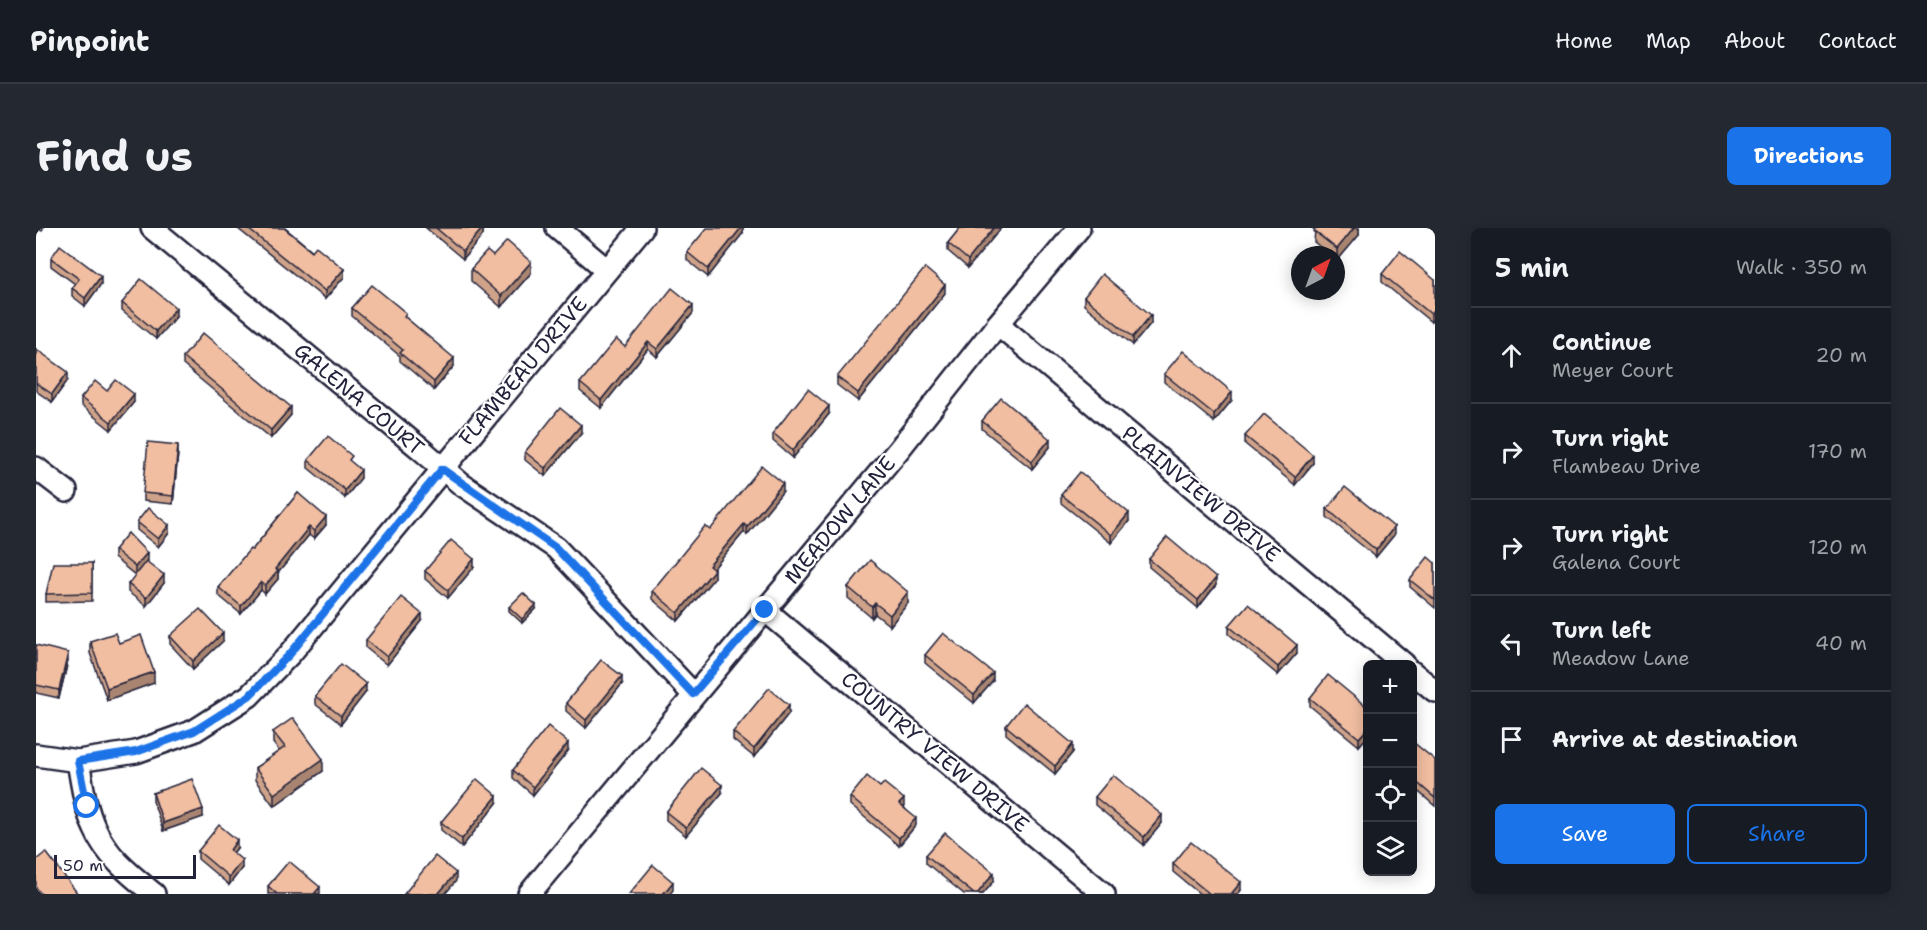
<!DOCTYPE html>
<meta charset="utf-8">
<style>
body{margin:0;font-family:"Shantell Sans",sans-serif;background:#242831;color:#f1f3f6}
.controls{position:absolute;right:18px;bottom:18px;display:grid;overflow:hidden;border-radius:9px;box-shadow:0 3px 15px #0003}
.controls button{width:54px;height:54px;display:grid;place-items:center;padding:0;border:0;border-bottom:2px solid #363941;background:#171b24;color:#f1f3f6;font:30px sans-serif}
.compass{position:absolute;left:1255px;top:18px;width:54px;height:54px;border-radius:50%;background:#171b24;box-shadow:0 3px 15px #0003;rotate:41deg}
.scale{position:absolute;left:18px;bottom:15px;width:142px;box-sizing:border-box;padding-left:6px;border:3px solid #22223b;border-top:0;font-size:16px;line-height:21px;white-space:nowrap;color:#22223b;-webkit-text-stroke:4px #fff;paint-order:stroke}
.stop{position:absolute;width:18px;height:18px;margin:-14px;border:4px solid #1a73e8;border-radius:50%;background:#fff}
.stop.end{background:#1a73e8;border-color:#fff;box-shadow:0 2px 6px #0008}
.list{margin:0;padding:0;list-style:none}
h2{display:flex;justify-content:space-between;align-items:center;height:78px;margin:0;padding:0 24px;font-size:26px}
h2 small{font-size:20px;font-weight:400;color:#9ea1a6}
.list li{display:grid;grid-template-columns:39px 1fr auto;gap:18px;align-items:center;box-sizing:border-box;height:96px;padding:0 24px;border-top:2px solid #363941}
.list b{display:block;font-size:22px;white-space:nowrap}
.list p{margin:0;font-size:20px;white-space:nowrap;color:#9ea1a6}
.list em{font-size:20px;font-style:normal;color:#9ea1a6}
.actions{display:flex;gap:12px;padding:18px 24px}
.actions a{flex:1;padding:14px 0;border:2px solid #1a73e8;border-radius:9px;text-align:center;font-size:21px;color:#1a73e8}
.actions .main{background:#1a73e8;color:#fff}
.icon{flex:none;width:33px;height:33px;fill:none;stroke:currentColor;stroke-width:2;stroke-linecap:round;stroke-linejoin:round}
.map{position:relative;flex:none;width:1399px;height:666px;overflow:hidden;border-radius:9px}
header{display:flex;align-items:center;gap:36px;box-sizing:border-box;height:84px;padding:0 30px;background:#171b24;border-bottom:2px solid #363941}
header strong{font-size:28px}
nav{display:flex;gap:33px;margin-inline-start:auto;font-size:21px}
.intro{display:flex;align-items:center;justify-content:space-between;box-sizing:border-box;height:144px;padding:0 36px}
h1{margin:0;font-size:42px}
.button{padding:15px 27px;border-radius:9px;background:#1a73e8;color:#fff;font-size:21px;font-weight:700}
main{display:flex;gap:36px;padding:0 36px}
aside{flex:1;background:#171b24;border-radius:9px;box-shadow:0 3px 15px #0003}
.map>svg:first-child{display:block}
.lines{fill:none;stroke-linecap:round;stroke-linejoin:round}
.minor-casing{stroke:#22223b;stroke-width:26}
.minor{stroke:#fff;stroke-width:21}
.wall{fill:#cfa38a;stroke:#22223b;stroke-width:1.5}
.shaded-wall{fill:#a98571;stroke:#22223b;stroke-width:1.5}
.building{fill:#f1bea1;stroke:#22223b;stroke-width:1.5}
.route{stroke:#1a73e8;stroke-width:8}
.labels{text-anchor:middle;dominant-baseline:central;stroke-width:4.5;stroke-linejoin:round;paint-order:stroke}
.street-label{font-size:21px;fill:#22223b;stroke:#fff}
</style>
<header>
<strong>Pinpoint</strong>
<nav><a>Home</a><a>Map</a><a>About</a><a>Contact</a></nav>
</header>
<div class="intro"><h1>Find us</h1><a class="button">Directions</a></div>
<main>
<div class="map">
<svg width="1399" height="666" viewBox="0 0 1399 666">
<rect width="100%" height="100%" fill="#fff"/>
<filter id="ink" filterUnits="userSpaceOnUse"><feTurbulence type="fractalNoise" baseFrequency=".0167" numOctaves="2"/><feDisplacementMap in="SourceGraphic" scale="12" xChannelSelector="R" yChannelSelector="G"/><feConvolveMatrix kernelMatrix="1 2 1 2 8 2 1 2 1" color-interpolation-filters="sRGB"/></filter>
<g filter="url(#ink)">
<g class="lines">
<defs>
<g id="minor">
<polyline points="116,0 387,223 425,256 520,320 657,466"/>
<polyline points="521,0 571,42"/>
<polyline points="962,96 1368,436"/>
<polyline points="0,240 30,263"/>
<polyline points="729,382 1068,666"/>
<polyline points="1376,444 1399,463"/>
<polyline points="0,527 42,533 100,524 158,503 213,468 254,426 606,0"/>
<path d="M42 533C46 556 49 580 59 601 71 629 96 648 118 666"/>
<polyline points="493,666 864,220 962,96 1043,0"/>
</g>
</defs>
<use href="#minor" class="minor-casing"/>
<use href="#minor" class="minor"/>
</g>
<g class="wall">
<polygon points="0,0 7,0 6,3"/>
<polygon points="201,0 249,0 308,49 289,71"/>
<polygon points="390,0 447,0 447,7 427,31"/>
<polygon points="707,0 707,5 672,49 651,32 651,24"/>
<polygon points="924,0 965,0 932,40 912,23 912,15"/>
<polygon points="1276,0 1323,0 1323,7 1301,33 1300,32 1300,27 1294,27 1278,14 1279,2"/>
<polygon points="457,28 495,45 465,79 435,53 435,41"/>
<polygon points="15,30 65,56 49,78 36,68 36,60 39,56 15,38"/>
<polygon points="1346,46 1399,52 1399,90 1395,94 1346,54"/>
<polygon points="909,65 822,173 801,157 801,149"/>
<polygon points="1048,69 1115,95 1097,117 1048,77"/>
<polygon points="86,75 140,88 120,111 86,83"/>
<polygon points="316,80 370,90 418,138 398,162 364,133 364,128 316,88"/>
<polygon points="657,85 621,129 612,121 565,180 544,163 544,155 589,119"/>
<polygon points="0,121 32,152 16,174 0,163"/>
<polygon points="147,129 255,187 235,210 147,137"/>
<polygon points="1128,146 1196,172 1178,194 1128,154"/>
<polygon points="71,163 98,174 75,202 45,178 45,170"/>
<polygon points="793,186 757,230 737,213 737,205"/>
<polygon points="946,193 1014,219 996,241 946,201"/>
<polygon points="545,205 509,248 489,232 489,224"/>
<polygon points="1209,208 1277,235 1259,257 1209,216"/>
<polygon points="142,225 137,276 107,273 107,265"/>
<polygon points="272,232 316,235 325,250 309,270 272,240"/>
<polygon points="747,263 711,307 708,304 677,341 678,350 642,393 616,371 616,363 674,302"/>
<polygon points="262,265 290,297 278,311 273,307 242,345 242,351 229,366 225,362 205,386 182,367 182,359 216,322"/>
<polygon points="1025,267 1093,293 1075,315 1025,275"/>
<polygon points="1291,281 1358,307 1340,329 1291,289"/>
<polygon points="101,294 133,305 122,319 101,302"/>
<polygon points="78,322 111,325 99,347 78,330"/>
<polygon points="1113,331 1180,357 1162,380 1113,339"/>
<polygon points="56,335 56,373 10,374 10,366"/>
<polygon points="1399,335 1399,380 1374,359 1374,352"/>
<polygon points="438,339 412,370 389,351 389,343"/>
<polygon points="128,355 110,378 92,364 92,356"/>
<polygon points="812,359 872,375 854,398 839,386 836,390 812,370"/>
<polygon points="473,379 500,381 486,395 473,383"/>
<polygon points="386,393 351,437 330,420 330,412"/>
<polygon points="1193,398 1261,425 1242,447 1193,406"/>
<polygon points="134,408 187,413 157,441 134,416"/>
<polygon points="54,413 83,415 118,455 71,472 54,425"/>
<polygon points="0,417 32,433 23,470 0,465"/>
<polygon points="889,427 957,453 938,475 889,435"/>
<polygon points="586,456 550,500 530,483 530,475"/>
<polygon points="330,464 305,496 279,476 279,468"/>
<polygon points="1274,470 1332,480 1332,508 1323,518 1274,478"/>
<polygon points="753,485 718,529 697,512 697,504"/>
<polygon points="970,498 1037,524 1019,546 970,506"/>
<polygon points="237,504 287,543 238,578 219,552 219,540 243,523 237,515"/>
<polygon points="1377,515 1399,532 1399,578 1377,559"/>
<polygon points="532,523 497,567 477,550 477,542"/>
<polygon points="117,565 167,589 127,603 117,573"/>
<polygon points="686,565 650,608 630,592 630,584"/>
<polygon points="814,569 868,579 880,597 863,618 814,577"/>
<polygon points="1059,569 1126,595 1108,617 1059,577"/>
<polygon points="461,575 426,619 405,602 405,594"/>
<polygon points="201,620 197,625 206,640 193,657 162,631 162,623"/>
<polygon points="890,627 958,653 947,666 928,666 890,635"/>
<polygon points="0,632 42,666 0,666"/>
<polygon points="1137,636 1205,662 1202,666 1164,666 1137,644"/>
<polygon points="232,658 284,666 232,666"/>
</g>
<g class="shaded-wall">
<polygon points="447,0 447,7 427,31 427,23"/>
<polygon points="705,0 707,0 707,5 672,49 672,41"/>
<polygon points="958,0 965,0 932,40 932,32"/>
<polygon points="1318,0 1323,0 1323,7 1301,33 1301,21"/>
<polygon points="495,34 495,45 465,79 465,68"/>
<polygon points="308,41 308,49 289,71 289,63"/>
<polygon points="65,48 65,56 49,78 49,70"/>
<polygon points="909,57 909,65 822,173 822,165"/>
<polygon points="657,77 657,85 621,129 621,121"/>
<polygon points="140,80 140,88 120,111 120,103"/>
<polygon points="1399,82 1399,90 1395,94 1395,86"/>
<polygon points="1115,87 1115,95 1097,117 1097,109"/>
<polygon points="612,114 612,121 565,180 565,172"/>
<polygon points="418,130 418,138 398,162 398,154"/>
<polygon points="32,144 32,152 16,174 16,166"/>
<polygon points="1196,164 1196,172 1178,194 1178,186"/>
<polygon points="98,166 98,174 75,202 75,194"/>
<polygon points="793,178 793,186 757,230 757,222"/>
<polygon points="255,179 255,187 235,210 235,202"/>
<polygon points="545,197 545,205 509,248 509,240"/>
<polygon points="1014,211 1014,219 996,241 996,233"/>
<polygon points="142,217 142,225 137,276 137,268"/>
<polygon points="1277,227 1277,235 1259,257 1259,249"/>
<polygon points="325,242 325,250 309,270 309,262"/>
<polygon points="747,255 747,263 711,307 711,299"/>
<polygon points="1093,285 1093,293 1075,315 1075,307"/>
<polygon points="290,289 290,297 278,311 278,303"/>
<polygon points="708,296 708,304 673,346 673,338"/>
<polygon points="133,297 133,305 122,319 122,311"/>
<polygon points="273,299 273,307 242,345 242,351 229,366 229,358 239,341"/>
<polygon points="1358,299 1358,307 1340,329 1340,322"/>
<polygon points="111,325 111,333 99,347 99,339"/>
<polygon points="438,331 438,339 412,370 412,362"/>
<polygon points="678,342 678,350 642,393 642,385"/>
<polygon points="128,347 128,355 110,378 110,370"/>
<polygon points="1180,350 1180,357 1162,380 1162,372"/>
<polygon points="225,354 225,362 205,386 205,378"/>
<polygon points="872,364 872,375 854,398 854,387"/>
<polygon points="839,375 839,386 836,390 836,379"/>
<polygon points="500,377 500,381 486,395 486,391"/>
<polygon points="386,386 386,393 351,437 351,429"/>
<polygon points="187,405 187,413 157,441 157,433"/>
<polygon points="1261,417 1261,425 1242,447 1242,439"/>
<polygon points="32,425 32,433 23,470 23,462"/>
<polygon points="118,444 118,455 71,472 71,460"/>
<polygon points="957,445 957,453 938,475 938,467"/>
<polygon points="586,448 586,456 550,500 550,492"/>
<polygon points="330,456 330,464 305,496 305,488"/>
<polygon points="753,477 753,485 718,529 718,521"/>
<polygon points="1332,500 1332,508 1323,518 1323,510"/>
<polygon points="532,515 532,523 497,567 497,559"/>
<polygon points="1037,516 1037,524 1019,546 1019,538"/>
<polygon points="287,531 287,543 238,578 238,566"/>
<polygon points="686,557 686,565 650,608 650,600"/>
<polygon points="461,568 461,575 426,619 426,611"/>
<polygon points="868,571 868,579 863,584 863,576"/>
<polygon points="167,581 167,589 127,603 127,595"/>
<polygon points="1126,587 1126,595 1108,617 1108,609"/>
<polygon points="880,590 880,597 863,618 863,610"/>
<polygon points="201,612 201,620 194,629 194,622"/>
<polygon points="206,632 206,640 193,657 193,649"/>
<polygon points="420,645 420,653 409,666 402,666"/>
<polygon points="958,645 958,653 947,666 941,666"/>
<polygon points="637,654 637,662 634,666 627,666"/>
<polygon points="1205,654 1205,662 1202,666 1195,666"/>
<polygon points="284,659 284,666 278,666"/>
</g>
<g class="building">
<polygon points="211,0 248,0 276,23 280,18 308,41 289,63"/>
<polygon points="400,0 447,0 427,23"/>
<polygon points="671,0 705,0 672,41 651,24"/>
<polygon points="924,0 958,0 932,32 912,15"/>
<polygon points="1280,0 1318,0 1301,21 1278,3"/>
<polygon points="471,13 495,34 465,68 435,41 451,23 457,28"/>
<polygon points="24,17 65,48 49,70 36,60 43,51 15,30"/>
<polygon points="1364,23 1399,52 1399,82 1395,86 1346,46"/>
<polygon points="889,40 909,57 822,165 801,149"/>
<polygon points="1066,46 1115,87 1097,109 1048,69"/>
<polygon points="105,51 140,80 120,103 86,75"/>
<polygon points="336,57 370,85 368,88 418,130 398,154 364,125 367,122 316,80"/>
<polygon points="636,60 657,77 621,121 612,114 565,172 544,155 580,111 589,119"/>
<polygon points="167,105 255,179 235,202 147,129"/>
<polygon points="0,121 32,144 16,166 0,155"/>
<polygon points="1147,123 1196,164 1178,186 1128,146"/>
<polygon points="80,152 98,166 75,194 45,170 59,153 71,163"/>
<polygon points="772,161 793,178 757,222 737,205"/>
<polygon points="965,170 1014,211 996,233 946,193"/>
<polygon points="524,180 545,197 509,240 489,224"/>
<polygon points="1228,186 1277,227 1259,249 1209,208"/>
<polygon points="292,208 316,228 313,232 325,242 309,262 272,232"/>
<polygon points="112,214 142,217 137,268 107,265"/>
<polygon points="726,238 747,255 711,299 708,296 673,338 678,342 642,385 616,363 669,298 674,302"/>
<polygon points="1044,244 1093,285 1075,307 1025,267"/>
<polygon points="1309,259 1358,299 1340,322 1291,281"/>
<polygon points="262,265 290,289 278,303 273,299 239,341 242,343 229,358 225,354 205,378 182,359 214,321 216,322"/>
<polygon points="112,280 133,297 122,311 101,294"/>
<polygon points="92,305 111,325 99,339 78,322"/>
<polygon points="1131,309 1180,350 1162,372 1113,331"/>
<polygon points="415,312 438,331 412,362 389,343"/>
<polygon points="1392,329 1399,335 1399,372 1374,352"/>
<polygon points="834,332 872,364 854,387 839,375 836,379 812,359"/>
<polygon points="110,333 128,347 110,370 92,356"/>
<polygon points="17,335 56,335 56,365 10,366"/>
<polygon points="487,365 500,377 486,391 473,379"/>
<polygon points="365,369 386,386 351,429 330,412"/>
<polygon points="1212,376 1261,417 1242,439 1193,398"/>
<polygon points="164,381 187,405 157,433 134,408"/>
<polygon points="79,405 83,415 105,407 118,444 71,460 54,413"/>
<polygon points="907,405 957,445 938,467 889,427"/>
<polygon points="0,417 32,425 23,462 0,457"/>
<polygon points="565,432 586,448 550,492 530,475"/>
<polygon points="305,436 330,456 305,488 279,468"/>
<polygon points="1292,447 1332,480 1332,500 1323,510 1274,470"/>
<polygon points="733,460 753,477 718,521 697,504"/>
<polygon points="988,475 1037,516 1019,538 970,498"/>
<polygon points="257,490 287,531 238,566 219,540 249,519 237,504"/>
<polygon points="512,498 532,515 497,559 477,542"/>
<polygon points="1377,514 1399,532 1399,570 1377,551"/>
<polygon points="665,540 686,557 650,600 630,584"/>
<polygon points="1077,547 1126,587 1108,609 1059,569"/>
<polygon points="831,548 844,559 848,555 868,571 863,576 880,590 863,610 814,569"/>
<polygon points="156,551 167,581 127,595 117,565"/>
<polygon points="441,551 461,568 426,611 405,594"/>
<polygon points="183,597 201,612 194,622 206,632 193,649 162,623"/>
<polygon points="909,605 958,645 941,666 938,666 890,627"/>
<polygon points="1155,614 1205,654 1195,666 1174,666 1137,636"/>
<polygon points="10,624 42,666 5,666 0,660 0,632"/>
<polygon points="399,628 420,645 402,666 368,666"/>
<polygon points="253,633 284,659 278,666 241,666 232,658"/>
<polygon points="617,637 637,654 627,666 593,666"/>
</g>
</g>
<g class="lines" filter="url(#ink)">
<polyline class="route" points="51,578 42,533 100,524 158,503 213,468 254,426 406,241 520,320 657,466 729,382"/>
</g>
<g class="labels">
<g class="street-label">
<text transform="translate(487 143) rotate(-50)">FLAMBEAU DRIVE</text>
<text transform="translate(323 171) rotate(40)">GALENA COURT</text>
<text transform="translate(1165 266) rotate(40)">PLAINVIEW DRIVE</text>
<text transform="translate(804 292) rotate(-50)">MEADOW LANE</text>
<text transform="translate(899 524) rotate(40)">COUNTRY VIEW DRIVE</text>
</g>
</g>
</svg>
<div class="controls">
<button>+</button>
<button>−</button>
<button><svg class="icon" aria-label="locate" viewBox="0 0 24 24"><circle cx="12" cy="12" r="6"/><path d="M12 2v4M12 18v4M2 12h4M18 12h4"/></svg></button>
<button><svg class="icon" aria-label="layers" viewBox="0 0 24 24"><path d="M12 4l9 5-9 5-9-5zM3 14l9 5 9-5"/></svg></button>
</div>
<svg class="compass" viewBox="-18 -18 36 36"><path d="M0-13l5 13h-10z" fill="#e53935"/><path d="M0 13l5-13h-10z" fill="#9ea1a6"/></svg>
<div class="scale">50 m</div>
<div class="stop" style="left:51px;top:578px"></div>
<div class="stop end" style="left:729px;top:382px"></div>
</div>
<aside>
<h2>5 min<small>Walk · 350 m</small></h2>
<ul class="list">
<li><svg class="icon" aria-label="ahead" viewBox="0 0 24 24"><path d="M12 20V5M6 11l6-6 6 6"/></svg><div><b>Continue</b><p>Meyer Court</p></div><em>20 m</em></li>
<li><svg class="icon" aria-label="right" viewBox="0 0 24 24"><path d="M7 20v-9h11M14 6l5 5-5 5"/></svg><div><b>Turn right</b><p>Flambeau Drive</p></div><em>170 m</em></li>
<li><svg class="icon" aria-label="right" viewBox="0 0 24 24"><path d="M7 20v-9h11M14 6l5 5-5 5"/></svg><div><b>Turn right</b><p>Galena Court</p></div><em>120 m</em></li>
<li><svg class="icon" aria-label="left" viewBox="0 0 24 24"><path d="M17 20v-9H6M10 6l-5 5 5 5"/></svg><div><b>Turn left</b><p>Meadow Lane</p></div><em>40 m</em></li>
<li><svg class="icon" aria-label="arrive" viewBox="0 0 24 24"><path d="M6 21V4h12l-3 4 3 4H6"/></svg><div><b>Arrive at destination</b></div></li>
</ul>
<div class="actions"><a class="main">Save</a><a>Share</a></div>
</aside>
</main>
